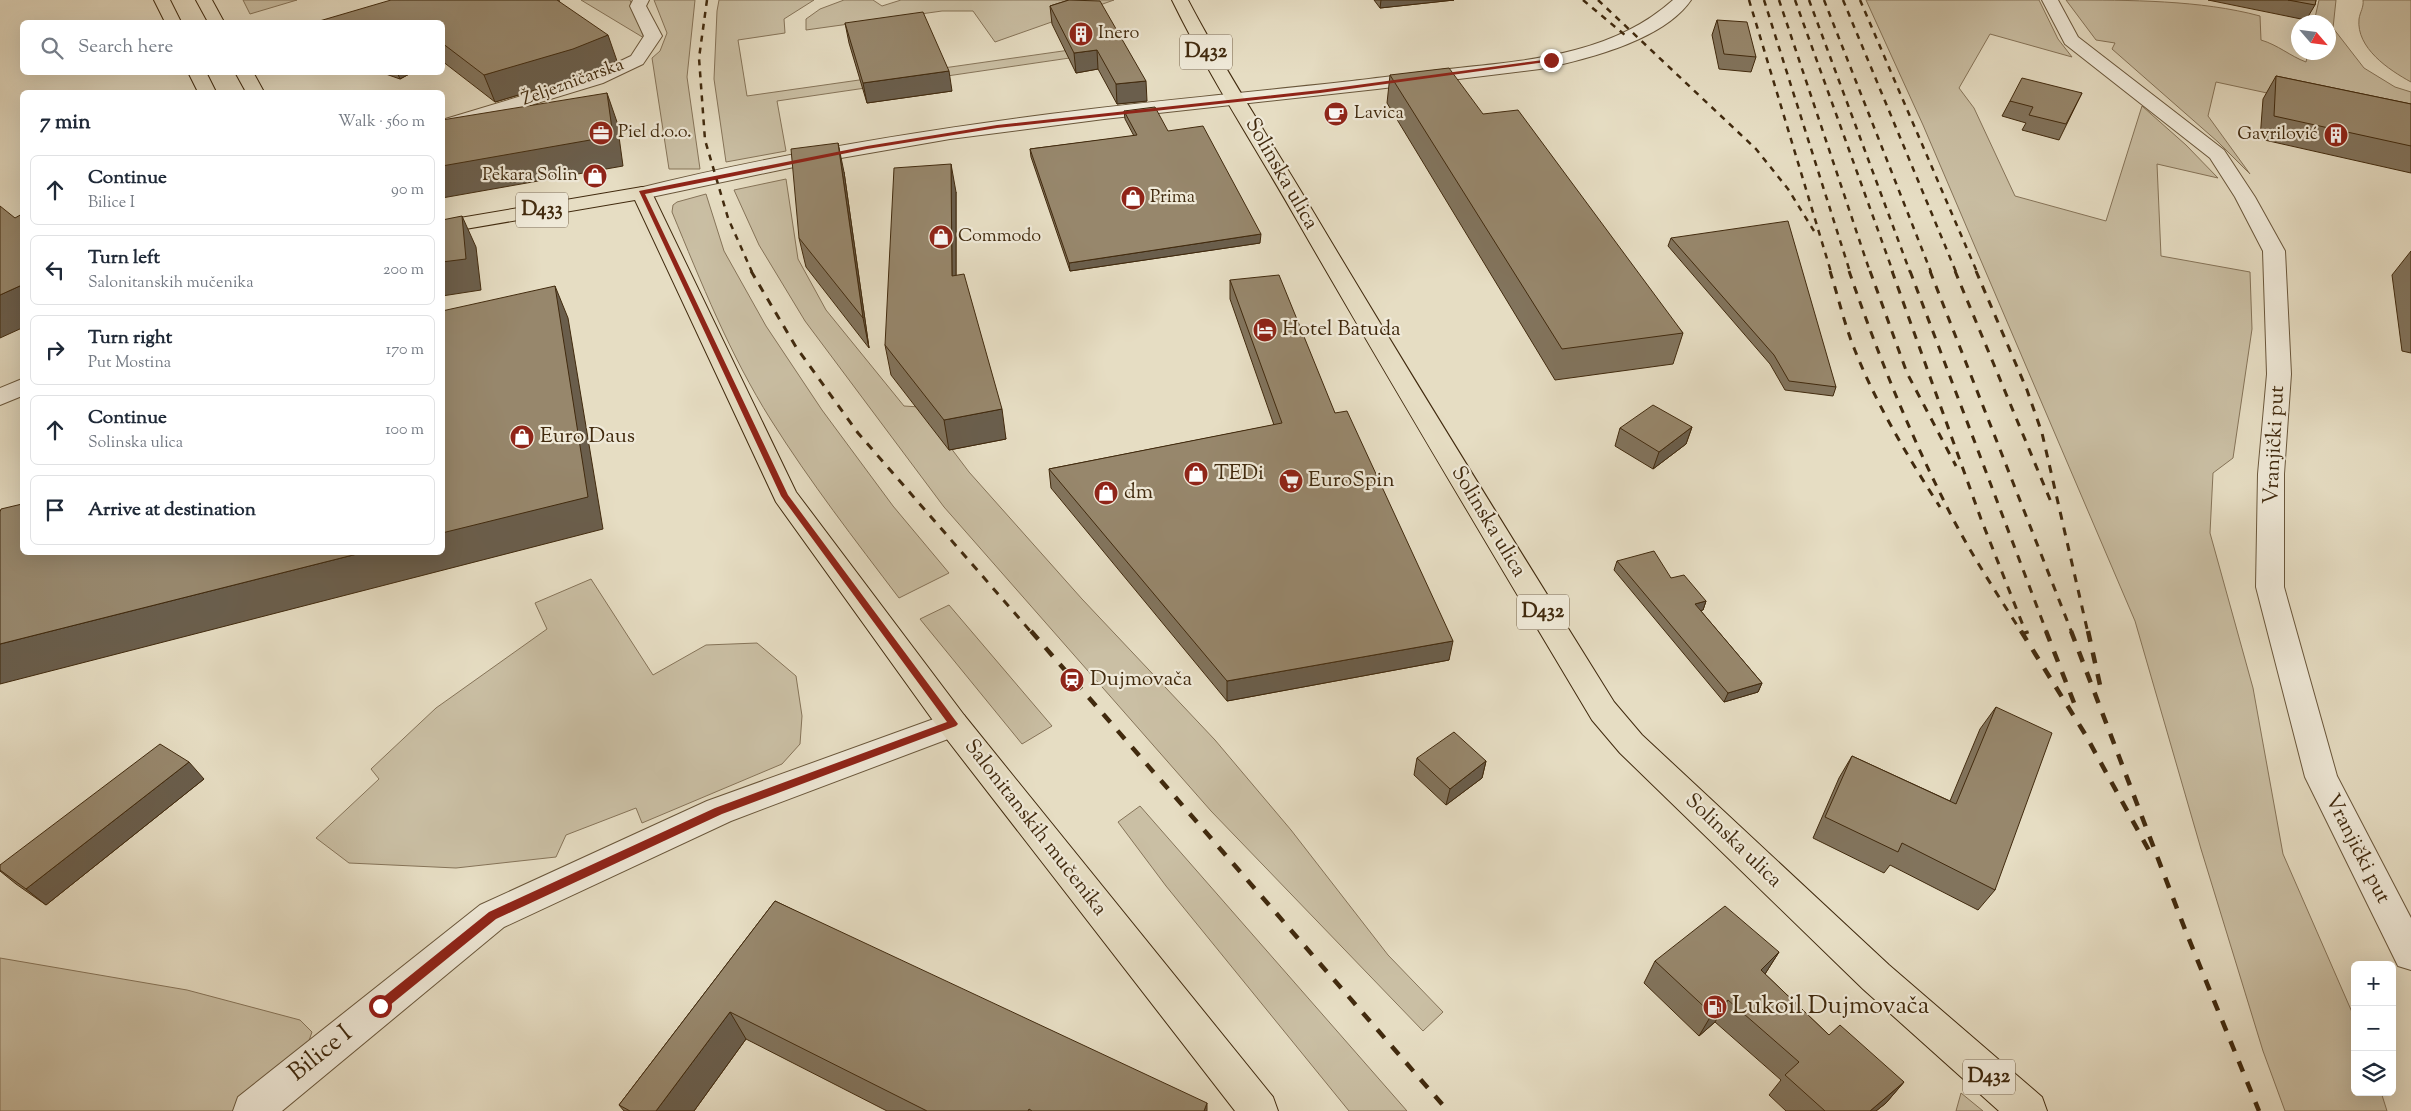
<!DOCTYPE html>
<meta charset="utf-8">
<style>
body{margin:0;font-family:"Sorts Mill Goudy",serif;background:#f2f2f3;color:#1f2937}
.controls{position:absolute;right:15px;bottom:15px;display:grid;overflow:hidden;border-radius:8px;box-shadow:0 5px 20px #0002}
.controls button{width:45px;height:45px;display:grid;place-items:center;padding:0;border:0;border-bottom:1px solid #e0e1e3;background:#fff;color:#1f2937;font:25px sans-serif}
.compass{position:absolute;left:2291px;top:15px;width:45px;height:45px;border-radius:50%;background:#fff;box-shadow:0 5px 20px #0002;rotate:118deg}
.stop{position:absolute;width:15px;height:15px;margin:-11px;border:4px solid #8f2418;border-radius:50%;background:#fff}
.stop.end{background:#8f2418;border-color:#fff;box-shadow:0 1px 5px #0008}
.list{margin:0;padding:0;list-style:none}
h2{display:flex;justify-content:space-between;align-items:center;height:65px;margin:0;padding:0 20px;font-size:21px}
h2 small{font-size:16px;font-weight:400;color:#747a83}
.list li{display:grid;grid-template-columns:32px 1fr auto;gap:15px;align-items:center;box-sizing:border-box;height:70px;margin:0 10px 10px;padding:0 10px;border:1px solid #e0e1e3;border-radius:8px}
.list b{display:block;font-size:19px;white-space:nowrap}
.list p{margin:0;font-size:16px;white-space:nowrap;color:#747a83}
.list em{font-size:16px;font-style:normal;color:#747a83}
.icon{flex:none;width:28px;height:28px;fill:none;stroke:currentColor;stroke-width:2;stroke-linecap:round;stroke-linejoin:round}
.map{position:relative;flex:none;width:2411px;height:1111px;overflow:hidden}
.search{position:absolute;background:#fff;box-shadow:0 5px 20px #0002;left:20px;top:20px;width:425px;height:55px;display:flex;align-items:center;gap:12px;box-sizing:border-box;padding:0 18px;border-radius:8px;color:#747a83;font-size:19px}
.panel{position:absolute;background:#fff;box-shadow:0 5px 20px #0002;left:20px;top:90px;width:425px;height:465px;border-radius:8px}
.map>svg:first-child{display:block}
.green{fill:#cabfa4;stroke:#867459}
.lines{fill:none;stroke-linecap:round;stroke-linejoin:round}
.minor-casing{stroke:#6a573b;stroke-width:2}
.major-casing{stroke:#412a0e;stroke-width:2}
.minor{fill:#efe9d8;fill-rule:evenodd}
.major{fill:#e6ddc3;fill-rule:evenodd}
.rail-far2{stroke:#412a0e;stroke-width:2.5;stroke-dasharray:6 6;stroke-linecap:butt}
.rail-far1{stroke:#412a0e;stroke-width:3;stroke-dasharray:8 8;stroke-linecap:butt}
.rail{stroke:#412a0e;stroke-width:4.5;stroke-dasharray:11 11;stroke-linecap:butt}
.wall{fill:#82745d;stroke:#412a0e}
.shaded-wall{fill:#6a5e4c;stroke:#412a0e}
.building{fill:#97876c;stroke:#412a0e}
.route{fill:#8f2418}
.labels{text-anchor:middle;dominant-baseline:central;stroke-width:4.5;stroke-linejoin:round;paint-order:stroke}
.far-poi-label{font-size:18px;fill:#412a0e;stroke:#efe9d8;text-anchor:start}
.far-street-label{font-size:18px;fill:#412a0e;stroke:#efe9d8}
.shield{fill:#efe9d8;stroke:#75634b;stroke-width:1}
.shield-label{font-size:20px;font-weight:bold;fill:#412a0e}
.street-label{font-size:21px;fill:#412a0e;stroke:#efe9d8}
.poi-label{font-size:21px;fill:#412a0e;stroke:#efe9d8;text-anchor:start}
.near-poi-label{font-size:25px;fill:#412a0e;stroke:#efe9d8;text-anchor:start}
.near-street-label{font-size:25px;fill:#412a0e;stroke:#efe9d8}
</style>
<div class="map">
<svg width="2411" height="1111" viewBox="0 0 2411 1111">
<rect width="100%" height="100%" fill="#e6ddc3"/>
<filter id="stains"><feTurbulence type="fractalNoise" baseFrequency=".004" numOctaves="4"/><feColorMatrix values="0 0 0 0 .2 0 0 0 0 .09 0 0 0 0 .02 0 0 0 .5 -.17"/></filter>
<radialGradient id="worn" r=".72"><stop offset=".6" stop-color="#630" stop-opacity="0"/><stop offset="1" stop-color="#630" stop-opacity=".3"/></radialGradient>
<g class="green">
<polygon points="243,0 297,0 250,14"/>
<polygon points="581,0 630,0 644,38"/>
<polygon points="654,0 695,0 687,77 700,169 669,169 652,58 660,51 667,33"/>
<polygon points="719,0 814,0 784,19 785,33 738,40 747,96 1119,43 1124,50 777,101 786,151 726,162 714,79 717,11"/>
<polygon points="844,0 873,0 882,6 901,0 1114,0 995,42 973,11 942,11 806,30 806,19 820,9"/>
<polygon points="1866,0 2039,0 2058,39 2072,57 1990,34 1959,88 1974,108 2015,196 2106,221 2142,106 2186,145 2218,178 2157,164 2161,256 2250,272 2252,329 2233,458 2213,473 2210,533 2253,688 2283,854 2355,1019 2355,1092 2381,1092 2387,1111 2285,1111 2263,1051 2201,849 2135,621 1923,125"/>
<path d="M2066 0C2129 0 2201 0 2260 16L2261 40C2278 45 2290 56 2306 62L2308 53 2328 52V22H2314L2319 0H2336L2333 28 2364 68 2395 87 2411 92V124L2216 82 2208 116 2250 174 2218 142 2112 49 2115 43 2096 40Z"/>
<path d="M2363 0H2411V82C2389 70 2356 48 2359 19 2360 12 2364 7 2363 0Z"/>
<polygon points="786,179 798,259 826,310 904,406 920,407 969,472 1082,599 1215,740 1291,830 1388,955 1443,1012 1423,1031 1211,811 944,507 805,321 759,245 734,190"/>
<path d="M706 194 724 251 766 326 822 410 893 506 949 573 899 598C855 540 810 482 771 420 730 355 701 282 672 212L673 205 677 202Z"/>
<polygon points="591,579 653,675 706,645 757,643 796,676 802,716 800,744 782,764 642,823 636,808 566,835 556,857 456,868 349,863 316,838 379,779 371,769 436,708 547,629 535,603"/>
<polygon points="949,605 1052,726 1022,744 920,619"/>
<polygon points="1140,806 1407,1111 1349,1111 1166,886 1118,822"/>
<polygon points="0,958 187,990 300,1020 312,1032 306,1049 232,1111 0,1111"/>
<polygon points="1961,1093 1983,1111 1956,1111"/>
</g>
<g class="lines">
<defs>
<g id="minor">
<polygon points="633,0 649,0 646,6 662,36 643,64 603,83 442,132 442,120 591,75 631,56 644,36 630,6"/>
<path d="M1673 0H1691C1664 40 1585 60 1540 69L1377 89 1104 119 950 139 818 162 642 199 635 197 632 193 635 189C771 155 911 132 1050 114 1150 101 1252 92 1352 81 1388 77 1423 72 1458 68 1534 60 1614 53 1673 0Z"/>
<polygon points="2042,0 2058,0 2078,37 2224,150 2255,197 2285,251 2291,374 2284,474 2284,587 2337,776 2411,918 2411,970 2398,966 2305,777 2256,587 2258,474 2267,374 2263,251 2235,197 2210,158 2065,44"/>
<polygon points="22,379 22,396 0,405 0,388"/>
<polygon points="953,712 964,715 968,724 964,733 731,821 504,927 282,1111 233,1111 238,1097 480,905 707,801"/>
</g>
<g id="major">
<polygon points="154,0 170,0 181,22 165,22"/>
<polygon points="196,0 212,0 224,22 208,22"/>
<path d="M1172 0H1188C1226 73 1272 142 1314 213 1412 378 1513 540 1614 702L1642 735 1889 965 2042 1097 2047 1111H1999L1863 989 1620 753 1592 720C1493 554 1394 389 1298 222 1256 148 1209 76 1172 0Z"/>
<polygon points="188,72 206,72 216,92 198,92"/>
<polygon points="235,72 253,72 264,92 246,92"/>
<polygon points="642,187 649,189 652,193 796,492 964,715 1273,1097 1278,1111 1235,1111 942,733 776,502 635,200 442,233 442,221"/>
</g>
</defs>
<use href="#minor" class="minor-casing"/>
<use href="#major" class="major-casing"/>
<use href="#minor" class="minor"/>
<use href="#major" class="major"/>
<g class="rail-far2">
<polyline points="707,0 699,58 705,140 728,218 752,272"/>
<polyline points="1583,0 1626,36"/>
<polyline points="1598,0 1756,149 1788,189 1814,231"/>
<polyline points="1749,0 1831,272"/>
<polyline points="1764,0 1850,272"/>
<polyline points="1779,0 1870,272"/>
<polyline points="1795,0 1893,272"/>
<polyline points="1809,0 1910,272"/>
<polyline points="1824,0 1931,272"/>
<polyline points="1843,0 1956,272"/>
<polyline points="1860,0 1977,272"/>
</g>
<g class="rail-far1">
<polyline points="751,271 796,347 858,433 1032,633"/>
<path d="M1830 271C1838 296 1844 323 1854 348 1876 404 1908 457 1940 507"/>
<path d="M1849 271C1876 349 1906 425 1943 499 1965 545 1994 589 2022 633"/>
<polyline points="1870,271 1907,373 1956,466"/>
<polyline points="1892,271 1981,519 2026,633"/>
<polyline points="1910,271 2047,633"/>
<polyline points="1930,271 2072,633"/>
<polyline points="1955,271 2051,502"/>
<polyline points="1976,271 2027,390 2042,433 2088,633"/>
</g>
<g class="rail">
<polyline points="1031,631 1448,1111"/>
<polyline points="2021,631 2085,734 2152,856"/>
<polyline points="2026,631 2027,634"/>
<polyline points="2046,631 2078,713"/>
<polyline points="2071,631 2186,932 2259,1111"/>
<polyline points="2088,631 2102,694"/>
</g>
</g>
<g class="wall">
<polygon points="391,0 559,0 560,3 617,61 582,76 495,102 442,61 442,22"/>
<polygon points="1069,0 1147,101 1117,104 1098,69 1076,73 1052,24 1050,6"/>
<polygon points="1374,0 1454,0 1380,8"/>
<polygon points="2208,0 2316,0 2315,5 2306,20"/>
<polygon points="1717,20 1756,57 1751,72 1719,69 1712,35"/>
<polygon points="845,23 952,91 867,103 849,43"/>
<polygon points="380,72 413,72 400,79"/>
<polygon points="1390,75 1483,114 1683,333 1673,364 1555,380 1387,103"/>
<polygon points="2276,76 2411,104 2411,173 2260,139 2263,99"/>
<polygon points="2082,93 2059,140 2022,130 2026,123 2002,116 2010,101"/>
<polygon points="1124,111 1168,131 1260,243 1070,271 1031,157 1030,149 1134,136 1125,119"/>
<polygon points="844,172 869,348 806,267 799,238"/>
<polygon points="956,192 956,275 1006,439 949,450 891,375 885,345"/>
<polygon points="1671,238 1836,387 1833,396 1785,390 1770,364 1668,246"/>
<polygon points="2411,251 2411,353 2402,351 2392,275"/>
<polygon points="1230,280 1335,413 1449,660 1227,701 1051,488 1049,469 1274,425 1230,299"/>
<polygon points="1692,427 1686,444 1653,469 1615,446 1620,428"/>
<polygon points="1617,561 1671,578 1706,601 1703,610 1700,610 1762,683 1758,692 1724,702 1614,570"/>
<polygon points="1996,707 1995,890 1978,910 1890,865 1884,873 1813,838 1839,778 1852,756 1950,801 1980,729"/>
<polygon points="1417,758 1486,761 1482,778 1446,805 1414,775"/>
<polygon points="204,779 46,905 16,884 0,871"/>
<polygon points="775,901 1207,1111 887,1111 746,1039 694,1111 624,1111 619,1105"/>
<polygon points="1779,952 1765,974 1829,1035 1904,1082 1886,1103 1876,1111 1786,1111 1769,1095 1781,1080 1715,1022 1699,1036 1644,983 1655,961"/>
</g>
<g class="shaded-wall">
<polygon points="1381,0 1454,0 1380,8"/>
<polygon points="608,35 617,61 582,76 495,102 484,75"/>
<polygon points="1097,50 1098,69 1076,73 1074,53"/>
<polygon points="949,71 952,91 867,103 863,83"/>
<polygon points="397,72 413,72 400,79"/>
<polygon points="1146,81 1147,101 1117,104 1116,84"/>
<polygon points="607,93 617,122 623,166 442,198 442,166"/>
<polygon points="838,143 844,172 869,348 863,318"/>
<polygon points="951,164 956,192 956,305 952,276"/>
<polygon points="462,216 476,247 481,290 442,296 442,262"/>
<polygon points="1261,234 1260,243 1070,271 1069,263"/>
<polygon points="22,285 22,328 0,338 0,295"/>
<polygon points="555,286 568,318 603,529 0,684 0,644 365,552 442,552 442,533"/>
<polygon points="1002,409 1006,439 949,450 944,420"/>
<polygon points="1692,427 1686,444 1653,469 1659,452"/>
<polygon points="1706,601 1703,610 1691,613 1695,604"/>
<polygon points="1453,641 1449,660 1227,701 1227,681"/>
<polygon points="1762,683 1758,692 1724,702 1728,693"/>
<polygon points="1486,761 1482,778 1446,805 1450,789"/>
<polygon points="189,762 204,779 46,905 26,889"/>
<polygon points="1779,952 1765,974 1761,970"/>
<polygon points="1728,1000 1715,1022 1699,1036 1712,1014"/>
<polygon points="730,1012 746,1039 694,1111 656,1111"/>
<polygon points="1904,1082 1886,1103 1876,1111 1870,1111"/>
<polygon points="1207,1103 1207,1111 1204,1111"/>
</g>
<g class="building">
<polygon points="391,0 557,0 608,35 573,49 484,75 442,43 442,22 316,22"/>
<polygon points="1069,0 1100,1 1146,81 1116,84 1097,50 1074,53 1050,6"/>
<polygon points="2288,0 2316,0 2315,5"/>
<polygon points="923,12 949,71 863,83 845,23"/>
<polygon points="1717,20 1747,22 1756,57 1724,54"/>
<polygon points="1449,68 1483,114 1518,110 1683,333 1562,349 1390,75"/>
<polygon points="2276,76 2411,104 2411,146 2274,116"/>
<polygon points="2022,78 2082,93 2066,124 2029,115 2033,107 2010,101"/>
<polygon points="607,93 613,136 442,166 442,120"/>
<polygon points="1155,107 1168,131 1203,126 1261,234 1069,263 1030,149 1137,135 1124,111"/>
<polygon points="838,143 863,318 799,238 791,149"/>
<polygon points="951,164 952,276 964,274 1002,409 944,420 885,345 894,168"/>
<polygon points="0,206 15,218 22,214 22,285 0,295"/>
<polygon points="462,216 466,259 442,262 442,220"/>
<polygon points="1788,221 1836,387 1789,381 1774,355 1671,238"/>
<polygon points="1279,275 1335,413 1347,411 1453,641 1227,681 1049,469 1282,423 1230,280"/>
<polygon points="555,286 588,497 442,533 442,311"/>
<polygon points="1653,405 1692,427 1659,452 1620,428"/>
<polygon points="22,504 22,552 365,552 0,644 0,512 1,509"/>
<polygon points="1654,551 1671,578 1684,575 1706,601 1695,604 1762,683 1728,693 1617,561"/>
<polygon points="1996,707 2052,733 1995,890 1902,843 1898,852 1825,817 1852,756 1956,804"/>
<polygon points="1454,732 1486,761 1450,789 1417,758"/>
<polygon points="160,744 189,762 26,889 0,870 0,865"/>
<polygon points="775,901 1207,1103 1204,1111 1032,1111 1029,1109 1028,1111 927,1111 730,1012 656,1111 630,1111 619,1105"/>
<polygon points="1725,906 1779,952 1761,970 1829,1035 1840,1025 1904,1082 1870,1111 1825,1111 1785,1075 1799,1062 1728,1000 1712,1014 1655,961"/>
</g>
<polygon class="route" points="1551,59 1553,61 1320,93 997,128 867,149 645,194 788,495 958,724 956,726 722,814 496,919 384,1010 376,1010 376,1003 489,912 715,808 947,722 781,496 639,191 867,146 997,125 1320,90"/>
<defs>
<symbol id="building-disc" viewBox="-11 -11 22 22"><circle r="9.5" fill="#8f2418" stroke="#efe9d8"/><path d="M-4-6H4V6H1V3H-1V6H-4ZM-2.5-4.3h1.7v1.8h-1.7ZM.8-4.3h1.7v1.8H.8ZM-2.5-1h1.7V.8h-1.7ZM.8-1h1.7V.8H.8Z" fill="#fff"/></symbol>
<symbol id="cafe-disc" viewBox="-11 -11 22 22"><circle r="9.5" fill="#8f2418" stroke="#efe9d8"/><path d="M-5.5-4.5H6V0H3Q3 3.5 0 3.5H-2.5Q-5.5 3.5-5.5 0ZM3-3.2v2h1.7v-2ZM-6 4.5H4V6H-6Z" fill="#fff"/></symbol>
<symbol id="office-disc" viewBox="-11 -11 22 22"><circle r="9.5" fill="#8f2418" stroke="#efe9d8"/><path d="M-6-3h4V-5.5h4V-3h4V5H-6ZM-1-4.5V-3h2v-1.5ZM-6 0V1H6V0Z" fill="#fff"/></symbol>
<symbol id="shop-disc" viewBox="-11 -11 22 22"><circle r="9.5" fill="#8f2418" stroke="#efe9d8"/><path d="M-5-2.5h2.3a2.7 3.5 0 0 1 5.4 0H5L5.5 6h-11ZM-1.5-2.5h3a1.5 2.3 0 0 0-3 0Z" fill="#fff"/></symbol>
<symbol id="hotel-disc" viewBox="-11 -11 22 22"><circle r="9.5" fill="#8f2418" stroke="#efe9d8"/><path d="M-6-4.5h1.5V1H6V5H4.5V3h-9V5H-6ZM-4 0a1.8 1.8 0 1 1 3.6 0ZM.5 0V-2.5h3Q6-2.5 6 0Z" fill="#fff"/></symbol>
<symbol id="supermarket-disc" viewBox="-11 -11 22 22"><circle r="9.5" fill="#8f2418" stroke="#efe9d8"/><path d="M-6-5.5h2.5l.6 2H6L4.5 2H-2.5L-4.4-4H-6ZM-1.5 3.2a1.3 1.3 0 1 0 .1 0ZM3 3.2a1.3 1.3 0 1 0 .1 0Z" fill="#fff"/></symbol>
<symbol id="station-disc" viewBox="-11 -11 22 22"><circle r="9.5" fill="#8f2418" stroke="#efe9d8"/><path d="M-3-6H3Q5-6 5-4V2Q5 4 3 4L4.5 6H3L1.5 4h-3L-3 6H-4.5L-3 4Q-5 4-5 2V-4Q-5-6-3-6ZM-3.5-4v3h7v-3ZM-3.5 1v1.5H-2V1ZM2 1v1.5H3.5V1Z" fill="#fff"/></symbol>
<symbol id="fuel-disc" viewBox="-11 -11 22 22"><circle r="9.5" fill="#8f2418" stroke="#efe9d8"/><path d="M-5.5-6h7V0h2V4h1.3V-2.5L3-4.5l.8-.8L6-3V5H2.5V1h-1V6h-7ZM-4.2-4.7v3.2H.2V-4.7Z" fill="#fff"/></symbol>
</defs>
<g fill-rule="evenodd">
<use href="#building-disc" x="1067" y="20" width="28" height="28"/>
<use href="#cafe-disc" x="1322" y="100" width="28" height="28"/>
<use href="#office-disc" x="587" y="119" width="28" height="28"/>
<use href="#building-disc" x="2322" y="121" width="28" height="28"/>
<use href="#shop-disc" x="581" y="162" width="28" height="28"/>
<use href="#shop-disc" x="1119" y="184" width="28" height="28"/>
<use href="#shop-disc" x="927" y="223" width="28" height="28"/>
<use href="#hotel-disc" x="1251" y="316" width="28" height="28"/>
<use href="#shop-disc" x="508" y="423" width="28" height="28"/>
<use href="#shop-disc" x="1182" y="460" width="28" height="28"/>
<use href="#supermarket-disc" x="1277" y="467" width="28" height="28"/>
<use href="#shop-disc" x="1092" y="479" width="28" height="28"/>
<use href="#station-disc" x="1058" y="666" width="28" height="28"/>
<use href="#fuel-disc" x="1701" y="993" width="28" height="28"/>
</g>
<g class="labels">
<g class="far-poi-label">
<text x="1098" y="34">Inero</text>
<text x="1354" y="114">Lavica</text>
<text x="618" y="133">Piel d.o.o.</text>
<text x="2318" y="135" text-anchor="end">Gavrilović</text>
<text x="578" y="176" text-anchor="end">Pekara Solin</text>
<text x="1150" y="198">Prima</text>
<text x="958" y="237">Commodo</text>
</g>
<g class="far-street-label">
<text transform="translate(573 83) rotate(-20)">Željezničarska</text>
</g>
<g class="shield">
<rect x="1180" y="34.5" width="52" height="35" rx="4"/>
<rect x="516" y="192.5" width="52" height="35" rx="4"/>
<rect x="1517" y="594.5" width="52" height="35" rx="4"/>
<rect x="1963" y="1059.5" width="52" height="35" rx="4"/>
</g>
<g class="shield-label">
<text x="1206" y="52">D432</text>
<text x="542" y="210">D433</text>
<text x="1543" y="612">D432</text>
<text x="1989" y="1077">D432</text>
</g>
<g class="street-label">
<text transform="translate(1281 174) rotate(60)">Solinska ulica</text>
<text transform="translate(2275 445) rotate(-87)">Vranjički put</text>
<text transform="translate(1488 522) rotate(59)">Solinska ulica</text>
<text transform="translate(1035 828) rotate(52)">Salonitanskih mučenika</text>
<text transform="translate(1733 841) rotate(44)">Solinska ulica</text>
<text transform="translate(2357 849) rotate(63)">Vranjički put</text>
</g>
<g class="poi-label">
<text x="1282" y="330">Hotel Batuda</text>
<text x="540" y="437">Euro Daus</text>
<text x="1214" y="474">TEDi</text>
<text x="1308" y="481">EuroSpin</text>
<text x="1124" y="493">dm</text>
<text x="1090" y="680">Dujmovača</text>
</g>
<g class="near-poi-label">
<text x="1732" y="1007">Lukoil Dujmovača</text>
</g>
<g class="near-street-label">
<text transform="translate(321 1054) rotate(-39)">Bilice I</text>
</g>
</g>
<rect width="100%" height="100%" filter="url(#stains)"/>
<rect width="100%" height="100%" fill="url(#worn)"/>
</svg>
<div class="controls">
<button>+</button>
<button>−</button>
<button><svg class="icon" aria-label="layers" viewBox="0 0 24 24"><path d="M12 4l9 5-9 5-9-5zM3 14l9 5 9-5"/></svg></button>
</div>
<svg class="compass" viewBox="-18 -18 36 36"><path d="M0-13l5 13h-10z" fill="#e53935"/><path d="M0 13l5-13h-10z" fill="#747a83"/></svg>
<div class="stop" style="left:380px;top:1006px"></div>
<div class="stop end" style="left:1551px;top:60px"></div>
<div class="search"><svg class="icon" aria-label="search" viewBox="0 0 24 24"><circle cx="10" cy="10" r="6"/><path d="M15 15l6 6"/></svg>Search here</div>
<section class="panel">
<h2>7 min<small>Walk · 560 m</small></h2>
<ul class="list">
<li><svg class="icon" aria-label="ahead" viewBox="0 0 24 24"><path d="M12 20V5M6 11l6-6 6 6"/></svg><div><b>Continue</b><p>Bilice I</p></div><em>90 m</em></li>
<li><svg class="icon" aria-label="left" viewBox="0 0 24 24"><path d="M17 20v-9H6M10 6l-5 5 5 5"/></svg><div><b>Turn left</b><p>Salonitanskih mučenika</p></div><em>200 m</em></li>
<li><svg class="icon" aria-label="right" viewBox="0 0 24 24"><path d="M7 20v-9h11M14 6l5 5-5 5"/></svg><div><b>Turn right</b><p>Put Mostina</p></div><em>170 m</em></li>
<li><svg class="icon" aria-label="ahead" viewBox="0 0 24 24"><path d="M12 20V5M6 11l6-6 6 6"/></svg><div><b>Continue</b><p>Solinska ulica</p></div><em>100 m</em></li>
<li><svg class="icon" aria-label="arrive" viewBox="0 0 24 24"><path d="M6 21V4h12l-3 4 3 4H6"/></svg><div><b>Arrive at destination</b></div></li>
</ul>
</section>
</div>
